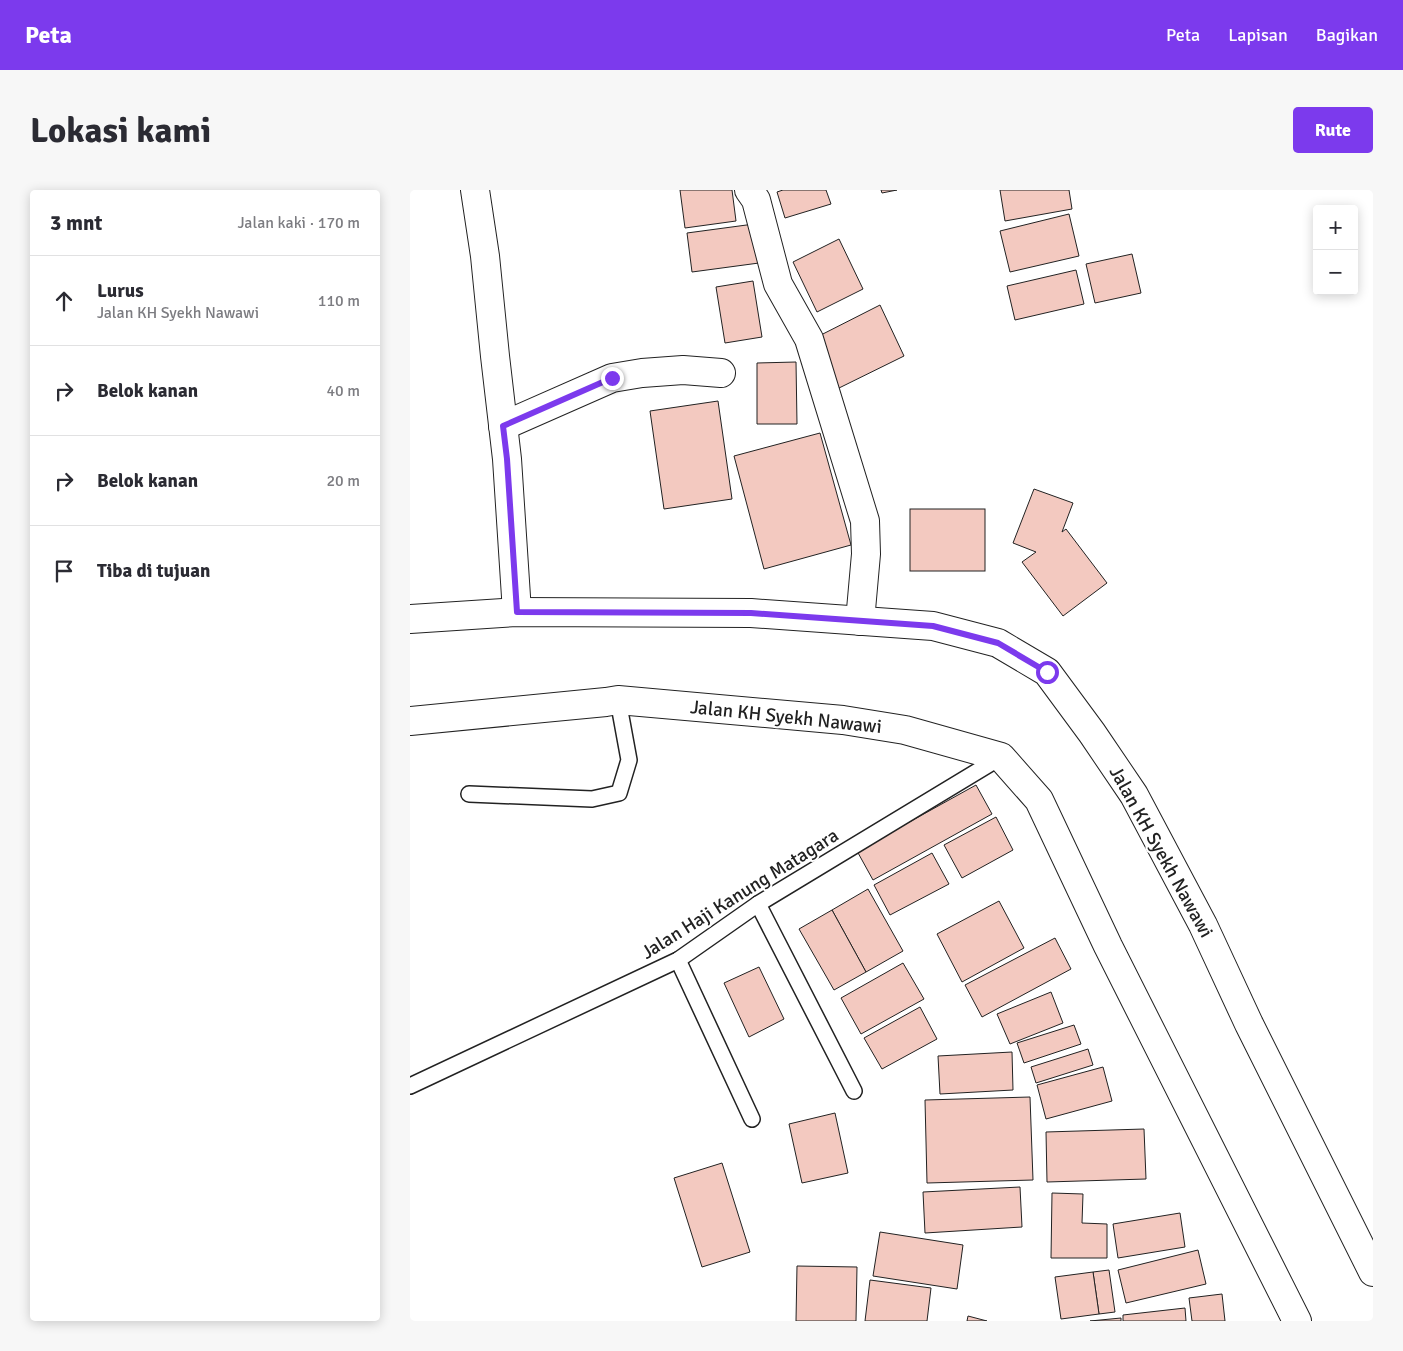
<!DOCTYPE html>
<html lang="id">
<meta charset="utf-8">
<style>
body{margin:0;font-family:Signika,sans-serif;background:#f7f7f7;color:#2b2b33}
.controls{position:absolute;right:15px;top:15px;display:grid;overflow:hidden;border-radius:5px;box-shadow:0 2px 12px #0003}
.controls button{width:45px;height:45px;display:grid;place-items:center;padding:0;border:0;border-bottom:1px solid #e1e1e2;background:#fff;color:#2b2b33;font:25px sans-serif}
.stop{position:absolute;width:15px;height:15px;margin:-11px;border:4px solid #7c3aed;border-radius:50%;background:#fff}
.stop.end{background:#7c3aed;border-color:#fff;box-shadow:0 1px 5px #0008}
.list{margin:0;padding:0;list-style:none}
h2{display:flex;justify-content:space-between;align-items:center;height:65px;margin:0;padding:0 20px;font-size:21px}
h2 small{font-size:16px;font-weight:400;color:#7c7c81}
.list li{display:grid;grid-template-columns:32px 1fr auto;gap:15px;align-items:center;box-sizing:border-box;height:90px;padding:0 20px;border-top:1px solid #e1e1e2}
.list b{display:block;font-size:19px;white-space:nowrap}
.list p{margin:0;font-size:16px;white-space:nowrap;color:#7c7c81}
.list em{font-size:16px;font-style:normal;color:#7c7c81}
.icon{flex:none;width:28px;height:28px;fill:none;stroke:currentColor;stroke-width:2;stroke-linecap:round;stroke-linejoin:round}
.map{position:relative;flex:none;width:963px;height:1131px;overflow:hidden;border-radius:5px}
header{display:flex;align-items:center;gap:30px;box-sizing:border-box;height:70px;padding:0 25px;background:#7c3aed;color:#fff}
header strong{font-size:24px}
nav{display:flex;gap:28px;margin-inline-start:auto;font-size:18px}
.intro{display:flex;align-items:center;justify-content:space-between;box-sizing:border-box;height:120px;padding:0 30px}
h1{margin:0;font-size:35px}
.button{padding:12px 22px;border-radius:5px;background:#7c3aed;color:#fff;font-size:18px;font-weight:700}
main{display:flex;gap:30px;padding:0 30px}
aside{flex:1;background:#fff;border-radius:5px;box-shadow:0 2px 12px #0003}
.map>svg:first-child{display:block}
.building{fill:#f3c9c0;stroke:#222}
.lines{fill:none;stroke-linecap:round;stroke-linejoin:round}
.lane-casing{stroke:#222;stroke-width:18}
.street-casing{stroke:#222;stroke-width:30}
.secondary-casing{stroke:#222;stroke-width:30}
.lane{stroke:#fff;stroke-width:15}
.street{stroke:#fff;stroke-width:28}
.secondary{stroke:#fff;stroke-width:28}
.route{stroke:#7c3aed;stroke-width:6}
.labels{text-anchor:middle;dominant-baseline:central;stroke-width:4;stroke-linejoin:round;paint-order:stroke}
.street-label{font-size:19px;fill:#222;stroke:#fff}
</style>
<header>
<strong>Peta</strong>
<nav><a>Peta</a><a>Lapisan</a><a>Bagikan</a></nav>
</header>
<div class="intro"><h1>Lokasi kami</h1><a class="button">Rute</a></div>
<main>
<aside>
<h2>3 mnt<small>Jalan kaki · 170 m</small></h2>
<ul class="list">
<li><svg class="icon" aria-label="ahead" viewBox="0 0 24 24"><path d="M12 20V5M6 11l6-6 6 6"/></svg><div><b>Lurus</b><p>Jalan KH Syekh Nawawi</p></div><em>110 m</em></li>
<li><svg class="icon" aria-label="right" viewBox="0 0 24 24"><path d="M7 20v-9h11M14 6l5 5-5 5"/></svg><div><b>Belok kanan</b></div><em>40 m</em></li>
<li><svg class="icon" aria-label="right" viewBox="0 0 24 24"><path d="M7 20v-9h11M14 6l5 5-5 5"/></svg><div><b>Belok kanan</b></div><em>20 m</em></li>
<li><svg class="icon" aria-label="arrive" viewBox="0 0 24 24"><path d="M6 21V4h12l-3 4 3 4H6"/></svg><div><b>Tiba di tujuan</b></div></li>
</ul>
</aside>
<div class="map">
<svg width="963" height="1131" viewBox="0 0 963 1131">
<rect width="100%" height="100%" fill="#fff"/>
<g class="building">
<polygon points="270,0 322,0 326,31 275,38"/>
<polygon points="373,0 416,0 421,14 375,28 367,2"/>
<polygon points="471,0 487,0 472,3"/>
<polygon points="590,0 659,0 662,19 595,31"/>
<polygon points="659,24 669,66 600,82 590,41"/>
<polygon points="344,34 349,73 282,82 277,43"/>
<polygon points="429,49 453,99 407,122 383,72"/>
<polygon points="722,64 731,103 685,113 676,74"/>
<polygon points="666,80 674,114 605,130 597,96"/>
<polygon points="343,91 352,147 315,153 306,97"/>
<polygon points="470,115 494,166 427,199 403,149"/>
<polygon points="386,172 387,234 347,234 347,173"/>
<polygon points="308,211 322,309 254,319 240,221"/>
<polygon points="410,243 441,355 354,379 324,266"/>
<polygon points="624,299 663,313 652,342 656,339 697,393 653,426 612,372 626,362 603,353"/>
<rect x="500" y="319" width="75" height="62"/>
<polygon points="566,595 582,624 463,690 447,661"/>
<polygon points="586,627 603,660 552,688 534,655"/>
<polygon points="522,663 539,694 480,725 464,695"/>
<polygon points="458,699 493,761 456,782 422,720"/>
<polygon points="589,711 614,758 552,792 527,744"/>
<polygon points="422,720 456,782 424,800 389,739"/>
<polygon points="645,748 661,779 572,827 555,795"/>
<polygon points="493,773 514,809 451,844 431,808"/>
<polygon points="349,777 374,829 339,847 314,793"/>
<polygon points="641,802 653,833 600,854 587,824"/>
<polygon points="510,817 527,849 472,879 454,848"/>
<polygon points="664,835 671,854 614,873 607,853"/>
<polygon points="678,859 683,875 626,893 621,877"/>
<polygon points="602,862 603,900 530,904 528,866"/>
<polygon points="693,877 702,911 636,929 627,895"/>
<polygon points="620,907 623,990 517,993 515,910"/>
<polygon points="425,923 438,983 392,993 379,934"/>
<polygon points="734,939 736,989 637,992 636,942"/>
<polygon points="312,973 340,1062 292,1077 264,988"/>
<polygon points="610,997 612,1037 515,1043 513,1002"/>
<polygon points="642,1003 673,1004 672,1033 697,1034 697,1068 641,1068"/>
<polygon points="770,1023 775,1057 708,1068 703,1034"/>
<polygon points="470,1042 553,1055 547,1099 463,1086"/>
<polygon points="788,1060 796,1094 716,1113 708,1080"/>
<polygon points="387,1076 447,1077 446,1131 386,1131"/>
<polygon points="699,1080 705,1122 689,1124 683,1082"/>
<polygon points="683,1082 689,1124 651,1129 645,1087"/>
<polygon points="460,1090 521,1098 517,1131 455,1131"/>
<polygon points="812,1104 815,1131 782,1131 779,1108"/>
<polygon points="775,1118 776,1131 713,1131 713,1125"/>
<polygon points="558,1126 577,1131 557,1131"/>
<polygon points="711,1128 711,1131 680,1131"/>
</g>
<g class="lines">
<defs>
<g id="lane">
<polyline points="59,604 182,609 209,603 219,570 208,510"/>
<polyline points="348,714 444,901"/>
<polyline points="268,770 342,929"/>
<polyline points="0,896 268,770 348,714 591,567"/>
</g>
<g id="street">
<polyline points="65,0 75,66 85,166 97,269 107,422"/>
<polyline points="339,0 346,10 368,94 399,149 455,331 456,364 450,431"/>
<polyline points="93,236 202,188 232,183 273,180 311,183"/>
</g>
<g id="secondary">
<polyline points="0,429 107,422 341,423 523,436 588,453 637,482 682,543 724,605 793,735 839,834 963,1082"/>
<polyline points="0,531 196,512 208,510 433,530 495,540 591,567 629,610 698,756 887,1131"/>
</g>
</defs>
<use href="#lane" class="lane-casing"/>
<use href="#street" class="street-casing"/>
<use href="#secondary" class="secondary-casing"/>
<use href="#lane" class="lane"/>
<use href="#street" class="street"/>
<use href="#secondary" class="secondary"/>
</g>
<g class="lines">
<polyline class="route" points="202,188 93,236 97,269 107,422 341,423 523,436 588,453 637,482"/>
</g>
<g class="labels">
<g class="street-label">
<text transform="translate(376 527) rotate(6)">Jalan KH Syekh Nawawi</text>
<text transform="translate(751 662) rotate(61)">Jalan KH Syekh Nawawi</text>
<text transform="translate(330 704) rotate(-32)">Jalan Haji Kanung Matagara</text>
</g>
</g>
</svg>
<div class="controls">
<button>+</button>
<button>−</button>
</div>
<div class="stop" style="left:637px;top:482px"></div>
<div class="stop end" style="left:202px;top:188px"></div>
</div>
</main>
